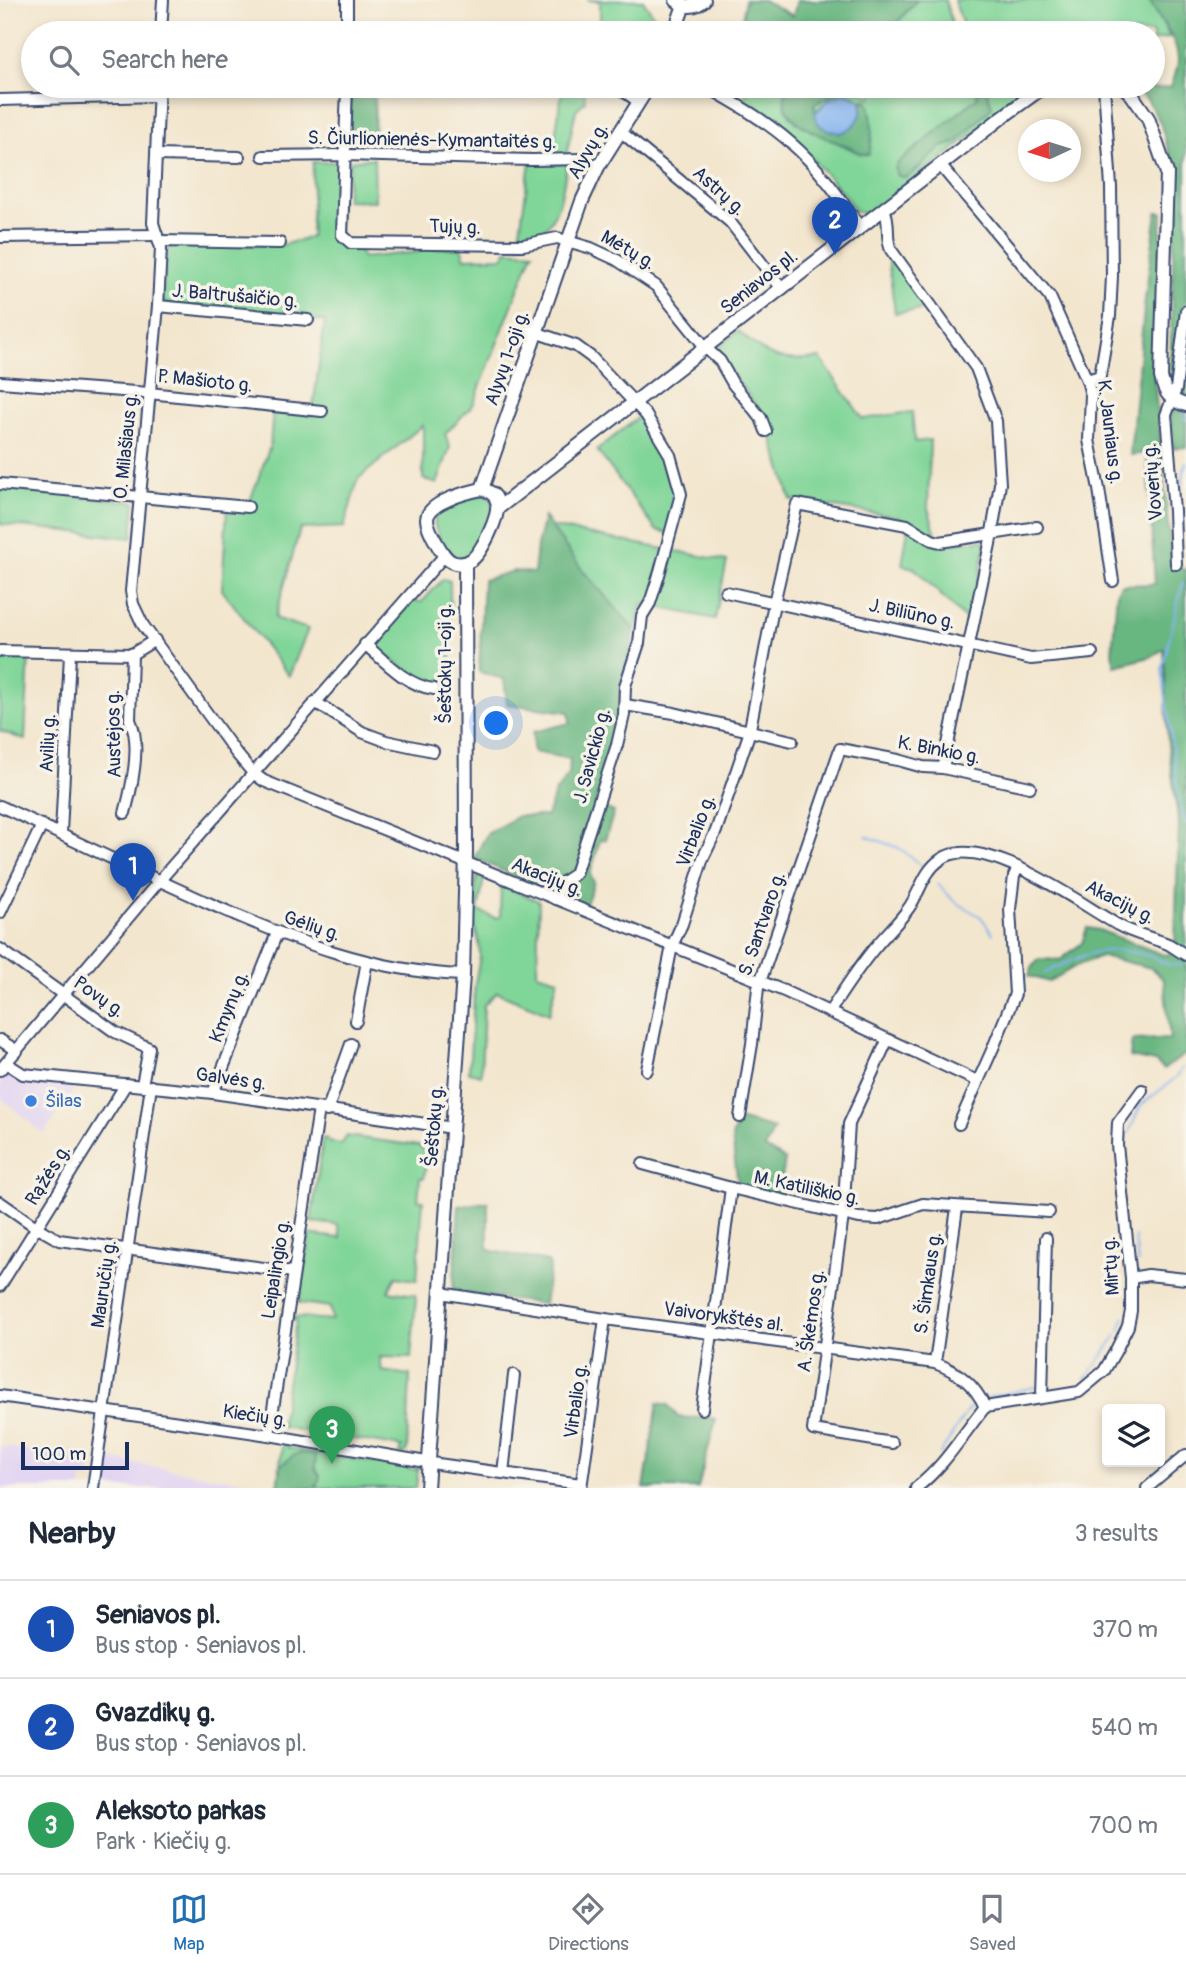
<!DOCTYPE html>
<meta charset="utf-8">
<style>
body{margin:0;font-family:Pangolin,sans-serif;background:#f2f2f3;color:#1f2937}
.controls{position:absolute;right:21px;bottom:21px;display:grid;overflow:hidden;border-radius:7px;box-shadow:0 4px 10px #0003}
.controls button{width:63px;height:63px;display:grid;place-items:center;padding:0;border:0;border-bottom:2px solid #e0e1e3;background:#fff;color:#1f2937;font:35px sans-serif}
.compass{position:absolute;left:1018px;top:119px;width:63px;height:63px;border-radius:50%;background:#fff;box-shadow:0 4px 10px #0003;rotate:266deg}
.scale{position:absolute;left:21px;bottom:18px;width:108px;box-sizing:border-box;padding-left:7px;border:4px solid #1b2f5e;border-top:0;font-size:19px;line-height:24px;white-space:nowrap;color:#1b2f5e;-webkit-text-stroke:5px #f7f3e8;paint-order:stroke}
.you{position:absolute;left:497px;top:724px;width:24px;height:24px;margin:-18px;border:5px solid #fff;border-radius:50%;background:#1a73e8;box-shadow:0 0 0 10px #1a73e833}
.badge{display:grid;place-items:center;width:46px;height:46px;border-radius:50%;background:#1f6fb2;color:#fff;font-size:23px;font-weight:700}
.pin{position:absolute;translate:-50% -58px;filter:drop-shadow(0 2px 4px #0008)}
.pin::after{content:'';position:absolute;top:37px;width:24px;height:21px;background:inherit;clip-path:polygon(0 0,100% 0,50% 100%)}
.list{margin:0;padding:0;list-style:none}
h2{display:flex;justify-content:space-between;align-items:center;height:91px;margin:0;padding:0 28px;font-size:30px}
h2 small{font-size:23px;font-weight:400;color:#747a83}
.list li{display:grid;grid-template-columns:46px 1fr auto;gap:21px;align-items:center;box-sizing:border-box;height:98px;padding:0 28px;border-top:2px solid #e0e1e3}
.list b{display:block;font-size:26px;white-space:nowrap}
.list p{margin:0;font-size:23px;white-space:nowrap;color:#747a83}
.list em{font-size:23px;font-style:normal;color:#747a83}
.icon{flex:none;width:38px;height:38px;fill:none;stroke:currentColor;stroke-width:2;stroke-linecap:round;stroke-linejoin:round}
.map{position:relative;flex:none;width:1186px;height:1488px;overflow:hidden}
.search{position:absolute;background:#fff;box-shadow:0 4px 10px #0003;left:21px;right:21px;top:21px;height:77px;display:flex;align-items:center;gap:18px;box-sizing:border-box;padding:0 24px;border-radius:38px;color:#747a83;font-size:26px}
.sheet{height:385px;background:#fff}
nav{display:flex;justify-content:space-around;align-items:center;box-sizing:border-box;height:98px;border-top:2px solid #e0e1e3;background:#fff;font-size:19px;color:#747a83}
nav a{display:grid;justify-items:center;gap:4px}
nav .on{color:#1f6fb2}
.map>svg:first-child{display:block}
.built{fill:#e2d4f3}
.green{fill:#80d598;stroke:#4e827b;stroke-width:2}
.forest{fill:#68b680;stroke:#42726f;stroke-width:2}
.water{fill:#84b4ef;stroke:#5072a6;stroke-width:2}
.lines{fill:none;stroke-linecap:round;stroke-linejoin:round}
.stream{stroke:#84b4ef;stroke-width:2}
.minor-casing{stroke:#3b4a6f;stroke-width:14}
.major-casing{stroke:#3b4a6f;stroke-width:16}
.minor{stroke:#fff;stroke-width:10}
.major{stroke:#fff;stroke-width:12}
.shop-dot{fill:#3f7fe0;stroke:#f7f3e8;stroke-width:2.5}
.labels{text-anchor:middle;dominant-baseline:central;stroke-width:7;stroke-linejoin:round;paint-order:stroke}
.street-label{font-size:19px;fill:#1b2f5e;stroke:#f7f3e8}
.shop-label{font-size:19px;fill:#366cbe;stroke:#f7f3e8;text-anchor:start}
</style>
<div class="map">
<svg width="1186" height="1488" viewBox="0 0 1186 1488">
<rect width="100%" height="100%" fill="#f7f3e8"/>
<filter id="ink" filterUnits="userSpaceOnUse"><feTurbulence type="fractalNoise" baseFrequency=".0143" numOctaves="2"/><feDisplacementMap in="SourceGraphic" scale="14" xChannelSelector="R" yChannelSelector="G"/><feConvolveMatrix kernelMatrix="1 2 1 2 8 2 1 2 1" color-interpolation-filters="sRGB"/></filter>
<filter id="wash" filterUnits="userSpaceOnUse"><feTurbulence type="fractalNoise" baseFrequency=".00686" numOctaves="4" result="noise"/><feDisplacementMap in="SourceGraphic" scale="28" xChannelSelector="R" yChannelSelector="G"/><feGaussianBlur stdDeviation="1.57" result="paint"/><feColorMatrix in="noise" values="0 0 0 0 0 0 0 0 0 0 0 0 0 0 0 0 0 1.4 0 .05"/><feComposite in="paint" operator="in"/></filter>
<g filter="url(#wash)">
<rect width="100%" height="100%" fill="#f3e6ce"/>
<g class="built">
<polygon points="8,1071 78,1083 44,1134 0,1097 0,1079"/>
<polygon points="0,1446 92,1460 88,1480 82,1479 81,1488 0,1488"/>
<polygon points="101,1458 277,1487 97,1488"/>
</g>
<g class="green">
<polygon points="587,0 643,0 654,16 659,33 578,33 578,31 600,31 600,1"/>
<polygon points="917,0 945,0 955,33 888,33"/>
<polygon points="954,0 1149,0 1170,37 1153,41 1153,33 966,33"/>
<polygon points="563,86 584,86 585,101 576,110 566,156 552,156"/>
<polygon points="751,86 789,86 785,92 790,116 796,122 861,154 870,148 870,110 865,100 861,101 854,96 819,108 815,113 814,104 844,89 845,86 861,91 864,90 869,97 872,96 875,86 974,86 978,97 898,163 914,173 941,147 956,143 992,105 985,86 1036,86 871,213 864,214 854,210 843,193 806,152 742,101"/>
<polygon points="374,158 375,201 346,200 350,161"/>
<polygon points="313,162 341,162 338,237 342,245 359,247 362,258 418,252 421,247 461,248 465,258 504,257 506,250 533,252 473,405 445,434 450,447 437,484 423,479 423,425 358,479 344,527 300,529 275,618 308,629 289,676 222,590 227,508 250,501 270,446 273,409 312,415 325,321 166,304 162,300 167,250 174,245 282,245 311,237"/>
<path d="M530 162 567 164C563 189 560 217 539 235 534 239 525 242 518 245Z"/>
<polygon points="891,257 930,309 895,313 888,259"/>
<path d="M738 331C771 359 776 362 820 358L863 419 912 412 915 442 930 440 928 508 939 544 984 540 986 544 969 623 914 568 902 565 909 523 898 517 791 500 766 419 715 350Z"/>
<path d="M640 416C653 440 678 465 678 495 677 508 672 521 669 533L656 530 597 450Z"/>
<polygon points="0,487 135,502 132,538 0,524"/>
<path d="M484 494 491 499 493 513 471 556 456 558C446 550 441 544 437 532 425 501 462 500 484 494Z"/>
<polygon points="551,527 727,561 715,619 642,604 635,630 583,571"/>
<polygon points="443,579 450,581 451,683 424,682 372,645 411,601 422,602"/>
<polygon points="0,655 29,655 25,740 0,731"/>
<polygon points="477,877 484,878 478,911 495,918 500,917 501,885 539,901 537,973 558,979 549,1014 497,992 484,1005 481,1075 469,1072 475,983 480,957 479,942 472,919"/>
<path d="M346 1136 419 1146C430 1153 425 1167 424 1178H420L418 1200 423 1201 417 1280 396 1277 388 1291 415 1295 416 1298 411 1358 380 1357 382 1371 410 1375 407 1450 404 1454H400L402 1447 281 1427 296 1321 290 1319 294 1317 332 1320 330 1307 299 1303 309 1239 302 1237 306 1234 341 1238 338 1225 311 1222 323 1138 328 1139V1142L342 1144Z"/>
<polygon points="283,1440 289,1441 288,1448 416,1470 419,1463 416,1488 277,1488"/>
</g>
<g class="forest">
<polygon points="745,0 763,0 793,16 797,0 917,0 888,33 740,33"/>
<path d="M1149 0H1186V397L1176 389 1170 369 1175 196 1171 159 1160 122 1148 101 1133 86H1150L1154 89 1171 87C1174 78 1178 69 1178 60 1178 40 1159 17 1149 0Z"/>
<polygon points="350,86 375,86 374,152 351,150 350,146"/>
<path d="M789 86H845L844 89 814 104 817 122 822 127 840 133 862 106 861 101H868C873 117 873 140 869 155 860 154 856 150 849 147 827 139 768 119 789 86Z"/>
<polygon points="974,86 985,86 992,106 989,110 956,143 941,147 907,178 898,176 895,169 898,163 978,97"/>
<polygon points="1157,212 1162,212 1154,377 1172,564 1186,570 1186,1054 1164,1069 1155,1062 1130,1057 1132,1040 1170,1039 1164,980 1151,968 1101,956 1076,966 1049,982 1029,976 1031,969 1039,959 1060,960 1082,943 1087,928 1099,930 1164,955 1170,954 1175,941 1179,825 1168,744 1164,649 1150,657 1115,666 1112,653 1117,592 1121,585 1155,584 1147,453 1130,455 1145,299"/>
<polygon points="1174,410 1186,411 1186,447 1173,448 1170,415"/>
<polygon points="544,517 583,571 635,630 620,692 618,723 595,804 614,812 605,840 600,840 590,875 594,882 585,907 474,858 487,834 518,816 547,816 555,793 569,774 570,759 533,752 533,732 570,723 569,712 507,704 504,679 479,672 483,580 514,571 534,573 537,546"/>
<polygon points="738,1119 774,1129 765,1148 785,1160 779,1196 738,1186 732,1137"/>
<polygon points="488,1202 488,1248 493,1251 548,1262 550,1266 544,1304 453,1292 459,1206"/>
<path d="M658 1403 668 1405 678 1417C691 1419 703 1416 716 1419L698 1488H644Z"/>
<polygon points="302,1453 316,1455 315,1468 320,1476 316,1488 277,1488 280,1466 294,1455"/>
</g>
<path class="water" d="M845 93 854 96 861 101C865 116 855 129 840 133 828 131 815 127 815 113L828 100Z"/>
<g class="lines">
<g class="stream">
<polyline points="1183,412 1186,420"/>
<polyline points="1180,491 1186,462"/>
<polyline points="1183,582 1162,669 1181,811 1186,824"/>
<polyline points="866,836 899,848 922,866"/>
<polyline points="938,884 954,901 981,917 993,934"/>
<path d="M1045 973C1082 955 1104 943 1146 955 1162 959 1164 967 1182 965"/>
<polyline points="1129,1133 1140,1106 1178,1076 1182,1068"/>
<polyline points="1135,1237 1138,1263"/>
<polyline points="1120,1330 1125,1316"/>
<polyline points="1086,1379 1117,1335"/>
<polyline points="988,1397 1036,1387"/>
<polyline points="940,1454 967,1411 977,1402"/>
</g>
</g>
</g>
<g filter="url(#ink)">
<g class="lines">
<defs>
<g id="minor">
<polyline points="347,0 347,33"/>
<polyline points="161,33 163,0"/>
<polyline points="159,86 153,223 161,248 158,306 131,591 133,604 143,625 236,753 253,773 264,781 784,991 977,1081"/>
<polyline points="347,86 342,235 351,243 523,245 557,238 591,248 617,260 656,286 706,348 720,361 733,384 761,418 766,431"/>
<polyline points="616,86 639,102"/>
<path d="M705 86C735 103 765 120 791 143 818 166 840 198 860 227"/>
<polyline points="0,100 158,96"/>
<polyline points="620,131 730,222 782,289"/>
<polyline points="157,155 239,157"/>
<polyline points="263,156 346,155 532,160 582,159 598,167"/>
<polyline points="940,165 1050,297 1087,380 1091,395 1089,440 1099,489 1113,581"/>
<path d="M884 209C891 223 885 236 891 250L976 368 996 421 1000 484 990 544 943 768"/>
<polyline points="0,237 157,235"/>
<polyline points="160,241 280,243"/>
<polyline points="158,306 308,320"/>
<polyline points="529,330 576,346 591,357 646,415 670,455 681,494 659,575 650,603 642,616 639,643 625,686 624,715 617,745 575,874 560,884 555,899"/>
<polyline points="1087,380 1100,376 1110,316 1112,276 1111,187 1104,86"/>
<polyline points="0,382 149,393 322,411"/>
<polyline points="0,484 248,507"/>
<polyline points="1176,564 1174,511 1166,415 1176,389 1186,311"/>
<polyline points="726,592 1031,659 1092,653"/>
<path d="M365 644C384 661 407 686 434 689"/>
<polyline points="0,651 132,654 155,640"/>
<polyline points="315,702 362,732 386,741 433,751"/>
<polyline points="625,705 674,713 792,741"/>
<path d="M0 806C71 839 141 873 213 905 292 940 374 972 463 975"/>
<path d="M125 813C132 787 142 744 130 720L132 654"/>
<polyline points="61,833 70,654"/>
<polyline points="0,913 42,825"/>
<polyline points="0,949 115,1032 149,1048 142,1085"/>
<path d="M830 1011C845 988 859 966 877 945 887 933 899 922 908 909 920 893 923 872 940 860 980 829 1080 904 1118 925 1133 934 1151 937 1168 944 1174 947 1180 952 1186 955"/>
<polyline points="356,1021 367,961"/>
<polyline points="0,1040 17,1051"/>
<polyline points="887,1041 849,1124 843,1216 813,1430 892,1443"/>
<polyline points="6,1063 23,1074 213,1093 453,1128"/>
<polyline points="0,1070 159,881 444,556"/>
<polyline points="647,1070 672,946 682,924 703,858 716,831 749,734 774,603 797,504 907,525 932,540 940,542 1037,527"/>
<polyline points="213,1093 277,933"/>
<polyline points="327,1111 351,1044"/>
<polyline points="740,1117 752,1044 758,988 840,749 898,760 923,767 943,768 1030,787"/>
<polyline points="959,1124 993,1048 1015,994 1010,909 1014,876 1018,868"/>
<polyline points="643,1164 731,1188 859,1218 878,1219 923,1204 1049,1212"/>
<polyline points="0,1202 36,1227 59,1240 293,1272"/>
<polyline points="1131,1278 1148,1275 1186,1279"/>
<polyline points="0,1286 126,1084"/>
<path d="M441 1293 605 1319 935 1363C959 1372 974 1384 985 1407"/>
<polyline points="935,1363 957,1208"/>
<polyline points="0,1396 269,1435 438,1464 581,1484"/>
<polyline points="1042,1397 1046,1238"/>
<polyline points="702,1409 731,1188"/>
<polyline points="269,1435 319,1109"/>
<polyline points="503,1473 514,1375"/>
<polyline points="93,1488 151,1086"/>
<polyline points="581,1488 605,1319"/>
<path d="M916 1488C945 1466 962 1435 985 1407L1079 1392 1104 1371 1115 1352 1128 1326 1131 1311V1278L1117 1145 1118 1123 1142 1090"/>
<polyline points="1147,1488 1186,1455"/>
</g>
<g id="major">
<path d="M676 0C685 8 695 8 704 0"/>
<polyline points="674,33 684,5"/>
<path d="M1123 86 1132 95 1148 118 1167 173 1161 377C1164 392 1170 401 1186 405"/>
<polyline points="482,489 582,201 598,167 649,86"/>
<path d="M482 489C489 491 496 495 497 502 501 514 481 554 471 560 467 563 460 564 455 563 446 561 442 552 437 544 433 537 427 527 427 519 428 502 468 492 482 489Z"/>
<polyline points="497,509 1001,118 1045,86"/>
<polyline points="427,1488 463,975 466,852 465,563"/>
</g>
</defs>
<use href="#minor" class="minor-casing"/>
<use href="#major" class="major-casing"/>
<use href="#minor" class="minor"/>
<use href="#major" class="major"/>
</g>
</g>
<circle class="shop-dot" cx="31" cy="1101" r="7"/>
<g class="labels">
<g class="street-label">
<text transform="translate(432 140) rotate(1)">S. Čiurlionienės-Kymantaitės g.</text>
<text transform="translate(588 151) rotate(-60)">Alyvų g.</text>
<text transform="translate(719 191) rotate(42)">Astrų g.</text>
<text transform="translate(455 227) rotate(2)">Tujų g.</text>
<text transform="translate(628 250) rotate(30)">Mėtų g.</text>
<text transform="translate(759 282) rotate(-38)">Seniavos pl.</text>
<text transform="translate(235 296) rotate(5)">J. Baltrušaičio g.</text>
<text transform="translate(507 358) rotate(-71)">Alyvų 1-oji g.</text>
<text transform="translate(205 381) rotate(6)">P. Mašioto g.</text>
<text transform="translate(1110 432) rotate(83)">K. Jauniaus g.</text>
<text transform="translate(126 446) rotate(-84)">O. Milašiaus g.</text>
<text transform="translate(1153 482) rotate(-95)">Voverių g.</text>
<text transform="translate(912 614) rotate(12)">J. Biliūno g.</text>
<text transform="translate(445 664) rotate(-90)">Šeštokų 1-oji g.</text>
<text transform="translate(114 734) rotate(-91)">Austėjos g.</text>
<text transform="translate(48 743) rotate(-87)">Avilių g.</text>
<text transform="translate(939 750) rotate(11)">K. Binkio g.</text>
<text transform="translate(592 756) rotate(-75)">J. Savickio g.</text>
<text transform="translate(696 831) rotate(-69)">Virbalio g.</text>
<text transform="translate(547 877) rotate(22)">Akacijų g.</text>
<text transform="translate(1120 902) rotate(27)">Akacijų g.</text>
<text transform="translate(762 924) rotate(-71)">S. Santvaro g.</text>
<text transform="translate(312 926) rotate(19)">Gėlių g.</text>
<text transform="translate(99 997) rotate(35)">Povų g.</text>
<text transform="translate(229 1007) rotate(-68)">Kmynų g.</text>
<text transform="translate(231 1079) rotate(8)">Galvės g.</text>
<text transform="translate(434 1126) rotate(-86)">Šeštokų g.</text>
<text transform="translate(48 1175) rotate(-58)">Rąžės g.</text>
<text transform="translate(807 1188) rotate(12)">M. Katiliškio g.</text>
<text transform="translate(1111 1266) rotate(-94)">Mirtų g.</text>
<text transform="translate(276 1269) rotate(-81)">Leipalingio g.</text>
<text transform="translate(928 1283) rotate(-82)">S. Šimkaus g.</text>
<text transform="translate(104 1284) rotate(-82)">Mauručių g.</text>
<text transform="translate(724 1317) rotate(8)">Vaivorykštės al.</text>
<text transform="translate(811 1321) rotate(-82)">A. Škėmos g.</text>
<text transform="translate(576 1401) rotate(-82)">Virbalio g.</text>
<text transform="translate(255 1416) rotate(9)">Kiečių g.</text>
</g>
<g class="shop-label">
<text x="45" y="1101">Šilas</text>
</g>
</g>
</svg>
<div class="controls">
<button><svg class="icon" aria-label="layers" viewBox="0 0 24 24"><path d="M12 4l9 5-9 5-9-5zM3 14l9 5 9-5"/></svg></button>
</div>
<svg class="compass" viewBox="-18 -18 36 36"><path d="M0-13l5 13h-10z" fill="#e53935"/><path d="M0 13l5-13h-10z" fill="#747a83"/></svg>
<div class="scale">100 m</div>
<div class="you"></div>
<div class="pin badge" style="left:133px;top:901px;background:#1a4fb4">1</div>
<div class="pin badge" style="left:835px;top:255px;background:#1a4fb4">2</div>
<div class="pin badge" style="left:332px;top:1464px;background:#2e9e5b">3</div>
<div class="search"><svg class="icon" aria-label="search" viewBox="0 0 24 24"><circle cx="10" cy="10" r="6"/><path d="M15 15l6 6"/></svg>Search here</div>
</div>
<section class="sheet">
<h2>Nearby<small>3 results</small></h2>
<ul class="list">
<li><span class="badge" style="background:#1a4fb4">1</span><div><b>Seniavos pl.</b><p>Bus stop · Seniavos pl.</p></div><em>370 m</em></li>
<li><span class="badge" style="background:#1a4fb4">2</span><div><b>Gvazdikų g.</b><p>Bus stop · Seniavos pl.</p></div><em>540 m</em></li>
<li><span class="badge" style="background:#2e9e5b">3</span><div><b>Aleksoto parkas</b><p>Park · Kiečių g.</p></div><em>700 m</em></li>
</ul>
</section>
<nav>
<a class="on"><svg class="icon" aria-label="map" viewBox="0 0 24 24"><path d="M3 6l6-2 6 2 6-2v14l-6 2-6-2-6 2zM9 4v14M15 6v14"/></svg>Map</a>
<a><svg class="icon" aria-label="directions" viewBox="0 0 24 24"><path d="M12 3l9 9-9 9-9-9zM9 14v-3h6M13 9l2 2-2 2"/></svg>Directions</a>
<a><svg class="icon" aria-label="saved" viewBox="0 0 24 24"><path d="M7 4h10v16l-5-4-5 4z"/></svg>Saved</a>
</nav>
